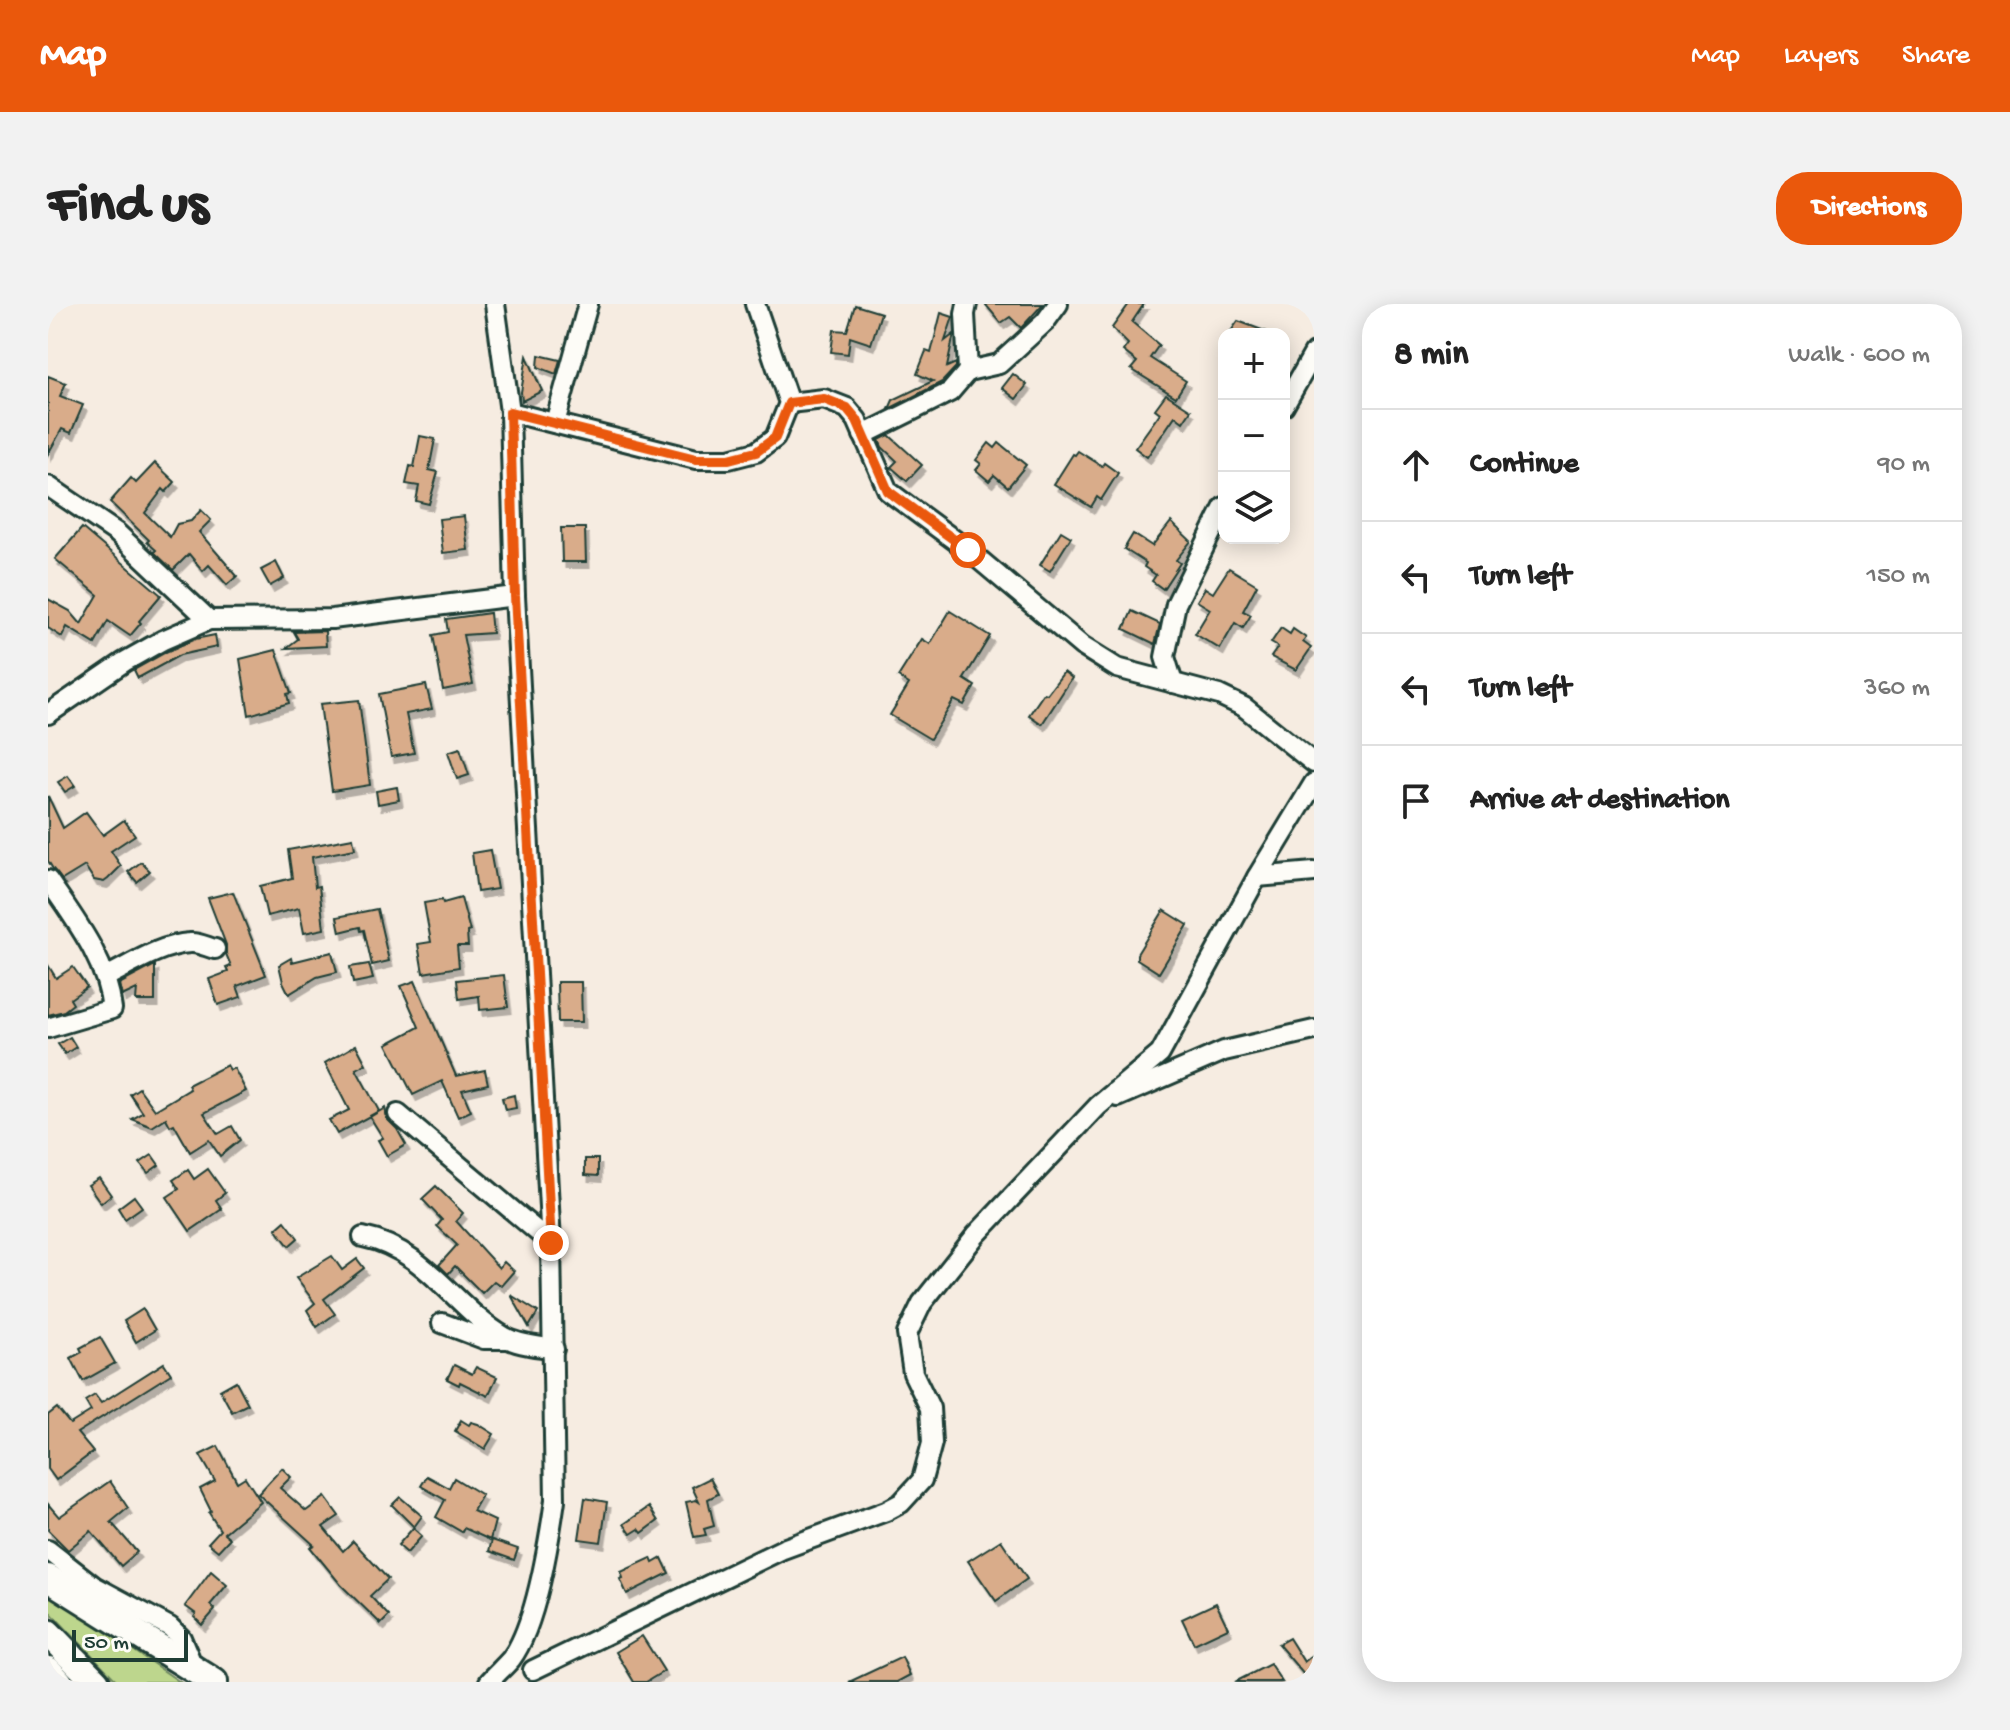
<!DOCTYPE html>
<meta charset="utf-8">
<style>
body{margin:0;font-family:"Gochi Hand",sans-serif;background:#f2f2f2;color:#222}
.controls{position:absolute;right:24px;top:24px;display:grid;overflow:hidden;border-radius:16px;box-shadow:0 4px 20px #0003}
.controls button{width:72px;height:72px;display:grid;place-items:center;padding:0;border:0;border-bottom:2px solid #e0e0e0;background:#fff;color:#222;font:40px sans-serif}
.scale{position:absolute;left:24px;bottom:20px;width:116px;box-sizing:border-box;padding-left:8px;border:4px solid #1f3d34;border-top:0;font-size:22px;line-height:28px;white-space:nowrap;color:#1f3d34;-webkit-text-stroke:6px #fdfcf7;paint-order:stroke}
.stop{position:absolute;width:24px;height:24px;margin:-18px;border:6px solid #ea580c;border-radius:50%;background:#fff}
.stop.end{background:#ea580c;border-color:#fff;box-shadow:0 2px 8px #0008}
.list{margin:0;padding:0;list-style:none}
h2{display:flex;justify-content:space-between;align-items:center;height:104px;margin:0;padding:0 32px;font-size:34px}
h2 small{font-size:26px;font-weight:400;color:#767676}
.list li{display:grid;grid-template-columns:52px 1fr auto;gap:24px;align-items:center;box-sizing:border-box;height:112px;padding:0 32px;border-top:2px solid #e0e0e0}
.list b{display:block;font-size:30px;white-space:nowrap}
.list em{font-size:26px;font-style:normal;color:#767676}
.icon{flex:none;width:44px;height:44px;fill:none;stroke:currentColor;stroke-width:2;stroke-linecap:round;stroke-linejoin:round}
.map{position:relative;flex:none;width:1266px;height:1378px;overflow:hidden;border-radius:32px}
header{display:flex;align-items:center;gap:48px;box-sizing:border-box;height:112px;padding:0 40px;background:#ea580c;color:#fff}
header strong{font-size:38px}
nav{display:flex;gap:44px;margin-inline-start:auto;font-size:28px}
.intro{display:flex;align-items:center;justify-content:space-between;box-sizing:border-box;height:192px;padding:0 48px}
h1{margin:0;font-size:56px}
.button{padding:20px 36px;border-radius:32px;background:#ea580c;color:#fff;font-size:28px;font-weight:700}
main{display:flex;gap:48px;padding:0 48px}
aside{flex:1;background:#fff;border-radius:32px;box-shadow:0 4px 20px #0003}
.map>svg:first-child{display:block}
.green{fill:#bdd68d;stroke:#6e8a60;stroke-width:2}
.building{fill:#d9ac8a;stroke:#1f3d34;stroke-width:2;filter:url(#shadow)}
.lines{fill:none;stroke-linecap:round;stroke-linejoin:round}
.minor-casing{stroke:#1f3d34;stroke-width:24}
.highway-casing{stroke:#1f3d34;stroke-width:32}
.minor{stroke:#fdfcf7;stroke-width:18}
.highway{stroke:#fdfcf7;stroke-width:26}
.route{stroke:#ea580c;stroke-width:10}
</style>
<header>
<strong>Map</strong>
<nav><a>Map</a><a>Layers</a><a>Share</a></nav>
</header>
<div class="intro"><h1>Find us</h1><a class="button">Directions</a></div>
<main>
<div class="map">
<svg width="1266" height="1378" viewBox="0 0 1266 1378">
<defs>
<filter id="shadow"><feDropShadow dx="3.5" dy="6" stdDeviation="0" flood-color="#0004"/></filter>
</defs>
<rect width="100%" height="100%" fill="#f6ece1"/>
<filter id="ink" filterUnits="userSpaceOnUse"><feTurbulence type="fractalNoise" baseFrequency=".0125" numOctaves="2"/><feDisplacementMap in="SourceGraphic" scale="16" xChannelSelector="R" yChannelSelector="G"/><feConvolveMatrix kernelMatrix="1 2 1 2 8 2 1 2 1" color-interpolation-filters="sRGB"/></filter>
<g filter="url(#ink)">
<polygon class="green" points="0,1288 132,1378 70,1378 0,1306"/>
<g class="building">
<polygon points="937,0 995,0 973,24 962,13 953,19"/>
<polygon points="1081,0 1096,0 1084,18 1111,41 1102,54 1138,77 1128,93 1083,65 1089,58 1075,47 1080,40 1064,24"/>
<polygon points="807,1 833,9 823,40 802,33 800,50 783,48 786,26 799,27"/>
<polygon points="893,9 905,13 897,37 906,30 899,63 908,59 908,63 894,78 841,105 845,96 885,77 869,70 878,47 883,49"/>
<polygon points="1190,17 1222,29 1222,30 1181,30"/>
<polygon points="491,51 512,56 508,70 490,63"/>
<polygon points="479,52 494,87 474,97 473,88"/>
<polygon points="965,70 979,81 968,95 954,84"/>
<polygon points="0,72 18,79 12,92 35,101 23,129 14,125 0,150"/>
<polygon points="1118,90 1143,106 1135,118 1127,112 1099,153 1087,144 1112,109 1107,105"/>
<polygon points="841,131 874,161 859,177 843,163 849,157 834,143 831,136"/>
<polygon points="372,132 387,135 381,166 390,168 381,200 368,197 371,182 358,180 362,162 366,163"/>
<polygon points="941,139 947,144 951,139 978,161 960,183 946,171 941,177 928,166 933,160 928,156"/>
<polygon points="1030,147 1054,162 1056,159 1070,169 1053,196 1049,193 1043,203 1006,180 1025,150 1027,151"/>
<polygon points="107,159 127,178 118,188 115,185 97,209 122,233 129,220 143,217 153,206 163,216 151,228 189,272 179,281 161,261 155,267 141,250 125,266 106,248 108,246 99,238 101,236 62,198 83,174 88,179"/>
<polygon points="416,212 420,246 395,249 391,215"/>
<polygon points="1123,218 1143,237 1128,256 1132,259 1115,285 1104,277 1108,271 1096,263 1098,259 1076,245 1085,230 1104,242"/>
<polygon points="34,224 113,291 91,317 93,319 82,332 60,317 47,340 19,323 14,333 0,324 0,295 22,307 33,320 50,291 7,255"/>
<polygon points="513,224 537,224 538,258 514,258"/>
<polygon points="1013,227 1023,233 1002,267 992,261"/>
<polygon points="228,258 236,274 222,282 213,266"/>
<polygon points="1181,264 1209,281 1195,307 1203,311 1195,324 1187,319 1172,345 1147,330 1162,305 1149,297 1157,284 1165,289"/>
<polygon points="902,307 942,332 916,375 927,382 916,401 906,396 882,435 842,411 861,380 850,373 874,335 882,340"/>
<polygon points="1084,307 1112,320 1107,340 1076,325"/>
<polygon points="442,309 444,329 415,331 425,380 395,386 385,331 400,328 398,315"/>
<polygon points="1233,324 1242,330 1245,325 1258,334 1255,338 1263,344 1248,366 1223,353 1230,343 1223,339"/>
<polygon points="277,327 278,342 238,344 250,335 246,328"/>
<polygon points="167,331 169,343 132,351 90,374 86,366 120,347 147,335"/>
<polygon points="228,346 243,389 239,390 241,399 201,411 192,355"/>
<polygon points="1016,368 1024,374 994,420 981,411 996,389 999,390"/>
<polygon points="378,381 384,405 358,410 366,449 343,453 331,390"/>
<polygon points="311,396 322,481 284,487 272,400"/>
<polygon points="412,444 421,471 409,475 400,448"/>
<polygon points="20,472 27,482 17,488 10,478"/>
<polygon points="349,483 351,496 330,500 328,487"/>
<polygon points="0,492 15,524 38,508 55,531 76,516 87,531 63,547 73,562 60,575 56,578 46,576 37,562 14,576 5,565 0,557"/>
<polygon points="305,534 307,545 264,553 267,583 271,582 276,625 256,629 251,604 219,612 212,582 244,574 240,546"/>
<polygon points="442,546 449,585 429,588 424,549"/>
<polygon points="93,558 102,567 89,578 80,568"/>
<polygon points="185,588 218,671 189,682 193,693 170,701 161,675 180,668 178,664 183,662 178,650 178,641 160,594"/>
<polygon points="413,594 422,627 419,628 420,642 409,642 411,663 375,669 370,640 383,638 376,599 394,596 395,599"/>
<polygon points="329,605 341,657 324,661 316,626 313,627 312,623 292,628 289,613"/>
<polygon points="1116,606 1140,621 1111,669 1089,655 1089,650"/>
<polygon points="284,648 289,668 269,673 241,690 235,678 231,661 243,654 244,658"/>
<polygon points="321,660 325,675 305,679 302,663"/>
<polygon points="0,661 8,674 25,663 39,683 22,695 25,700 16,707 0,711"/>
<polygon points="107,661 107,697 88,697 89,685 74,692 71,680"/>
<polygon points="456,671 460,703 432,706 431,692 411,695 409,676"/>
<polygon points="367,677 408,772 437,766 440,780 414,786 423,807 410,813 394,777 365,791 339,740 371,723 353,682"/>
<polygon points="509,678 533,678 534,718 510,718"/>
<polygon points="22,733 28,743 17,750 10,740"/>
<polygon points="308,741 318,760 308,765 331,807 289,830 281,816 301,806 277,759"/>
<polygon points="179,761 182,766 186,764 198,787 156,809 170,830 184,822 192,836 172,852 161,836 142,848 126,820 122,822 118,814 104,823 84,815 95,809 82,790 91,784 107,806 142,785 140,781"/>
<polygon points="466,791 468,804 457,806 454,794"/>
<polygon points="337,804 339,815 349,825 358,841 339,852 330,836 335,834 322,813"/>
<polygon points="104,851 111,861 100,869 92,859"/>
<polygon points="537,855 550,855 550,872 537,871"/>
<polygon points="160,865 177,889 168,896 174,905 142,927 119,893 131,885 125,876 140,866 146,875"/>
<polygon points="51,874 63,891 53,899 40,881"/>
<polygon points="388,882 415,909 408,917 451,964 456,958 466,967 453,982 446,977 434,989 407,962 400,970 391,961 409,941 389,922 394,916 374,895"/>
<polygon points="86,892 94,903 77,915 70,904"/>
<polygon points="237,917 250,934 241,942 228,925"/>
<polygon points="284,952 294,966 309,955 316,964 276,995 287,1010 269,1023 259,1006 267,999 248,974"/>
<polygon points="463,991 490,1008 481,1023"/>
<polygon points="95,1005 107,1026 88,1038 76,1017"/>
<polygon points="52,1033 67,1059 35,1077 23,1054 34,1048 32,1044"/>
<polygon points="116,1059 123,1070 29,1129 45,1148 8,1176 0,1165 0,1111 9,1104 22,1120 43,1107 37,1097 47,1091 53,1099"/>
<polygon points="406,1061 424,1070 428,1063 449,1073 440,1092 412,1078 411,1081 399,1075"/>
<polygon points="188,1077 200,1100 184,1108 172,1086"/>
<polygon points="413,1116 421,1121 423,1118 430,1120 446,1130 437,1145 407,1127"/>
<polygon points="170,1142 189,1178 197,1173 213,1198 176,1229 182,1234 170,1247 160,1239 172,1226 161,1209 163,1207 152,1185 167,1177 152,1151"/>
<polygon points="234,1164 243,1173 232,1184 258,1207 277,1193 291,1212 275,1223 295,1247 305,1237 340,1275 322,1292 341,1312 333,1320 293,1281 262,1243 266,1241 210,1190"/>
<polygon points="379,1172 401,1184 406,1174 434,1191 425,1207 447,1217 442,1236 416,1224 414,1228 388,1213 397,1196 373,1182"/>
<polygon points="662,1174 670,1190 660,1195 666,1222 656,1225 658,1231 646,1233 638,1198 648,1196 651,1198 644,1183"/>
<polygon points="62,1177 80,1204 63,1218 89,1248 73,1262 43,1227 20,1246 0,1226 0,1200 11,1213"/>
<polygon points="352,1193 374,1212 366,1223 344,1201"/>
<polygon points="537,1194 559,1198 553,1238 531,1235"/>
<polygon points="601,1203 610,1217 594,1229 591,1225 583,1230 576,1220"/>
<polygon points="365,1224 374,1232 359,1249 350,1241"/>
<polygon points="444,1236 470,1245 466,1256 441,1247"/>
<polygon points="953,1236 979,1275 948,1297 920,1257"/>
<polygon points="603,1254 605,1259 614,1254 621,1269 579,1290 572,1275 575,1274 573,1268"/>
<polygon points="163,1267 179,1281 162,1301 167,1306 154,1321 146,1313 148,1310 137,1302"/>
<polygon points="1168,1299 1180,1324 1146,1340 1134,1315"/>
<polygon points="594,1332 616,1367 598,1378 586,1378 568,1348"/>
<polygon points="1241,1334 1256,1358 1266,1350 1266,1378 1262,1378 1230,1340"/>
<polygon points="854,1353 862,1371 849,1378 801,1378"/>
<polygon points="1222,1360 1234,1378 1187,1378"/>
</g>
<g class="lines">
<defs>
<g id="minor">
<polyline points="919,0 917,10 920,67"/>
<polyline points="741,99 776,95 799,104 809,116 840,187 920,246 1034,342 1069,364 1171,391 1196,403 1266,459"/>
<polyline points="1236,102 1266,49"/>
<polyline points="462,108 648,155 681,155 708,148 727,134 741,99 707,0"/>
<polyline points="507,119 540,0"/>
<polyline points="815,131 902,88 920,67 951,60 997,18 1010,0"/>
<polyline points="0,182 69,229 161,316"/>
<polyline points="1125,379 1117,353 1128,300 1176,203"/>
<polyline points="0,410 76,358 115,336 161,316 284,315 467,292"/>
<polyline points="1209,573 1266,568"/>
<path d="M0 576C27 616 59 656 64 705L0 724"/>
<path d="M58 673C84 660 112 641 142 639 150 638 159 643 167 645"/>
<polyline points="1070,793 1176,747 1266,726"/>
<polyline points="350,810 503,939"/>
<path d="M315 933C379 946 406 1004 457 1033 470 1041 491 1042 506 1045"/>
<polyline points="394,1019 436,1035 459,1035"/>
<polyline points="0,1246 46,1282 122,1323 133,1334 147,1367"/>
<polyline points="485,1366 735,1245 838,1207 853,1199 874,1176 884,1139 882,1104 865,1069 859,1030 874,999 928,931 1050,802 1112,750 1209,573 1266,479"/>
<path d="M441 1378C448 1370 456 1363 463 1355 488 1322 501 1238 507 1196L503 939 467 292 462 108 447 0"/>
</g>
<g id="highway">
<polyline points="0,1274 166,1378"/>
<polyline points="0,1329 48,1378"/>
<polyline points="0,1366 11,1378"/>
</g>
</defs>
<use href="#minor" class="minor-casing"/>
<use href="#highway" class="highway-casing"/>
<use href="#minor" class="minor"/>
<use href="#highway" class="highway"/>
</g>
</g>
<g class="lines" filter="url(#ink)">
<polyline class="route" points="503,939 467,292 462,108 648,155 681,155 708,148 727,134 741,99 776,95 799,104 809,116 840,187 920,246"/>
</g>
</svg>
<div class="controls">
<button>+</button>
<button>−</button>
<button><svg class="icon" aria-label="layers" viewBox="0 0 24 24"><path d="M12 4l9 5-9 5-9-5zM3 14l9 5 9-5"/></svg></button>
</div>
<div class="scale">50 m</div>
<div class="stop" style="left:920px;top:246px"></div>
<div class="stop end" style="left:503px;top:939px"></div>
</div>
<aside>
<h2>8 min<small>Walk · 600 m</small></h2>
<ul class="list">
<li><svg class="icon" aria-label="ahead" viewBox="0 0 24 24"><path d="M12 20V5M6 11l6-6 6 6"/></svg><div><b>Continue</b></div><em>90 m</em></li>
<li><svg class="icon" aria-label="left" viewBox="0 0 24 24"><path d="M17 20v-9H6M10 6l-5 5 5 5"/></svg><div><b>Turn left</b></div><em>150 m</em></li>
<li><svg class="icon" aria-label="left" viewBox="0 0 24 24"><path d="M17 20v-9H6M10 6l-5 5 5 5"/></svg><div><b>Turn left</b></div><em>360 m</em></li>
<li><svg class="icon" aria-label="arrive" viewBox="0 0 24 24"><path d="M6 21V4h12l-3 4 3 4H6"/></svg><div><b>Arrive at destination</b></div></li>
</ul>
</aside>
</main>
